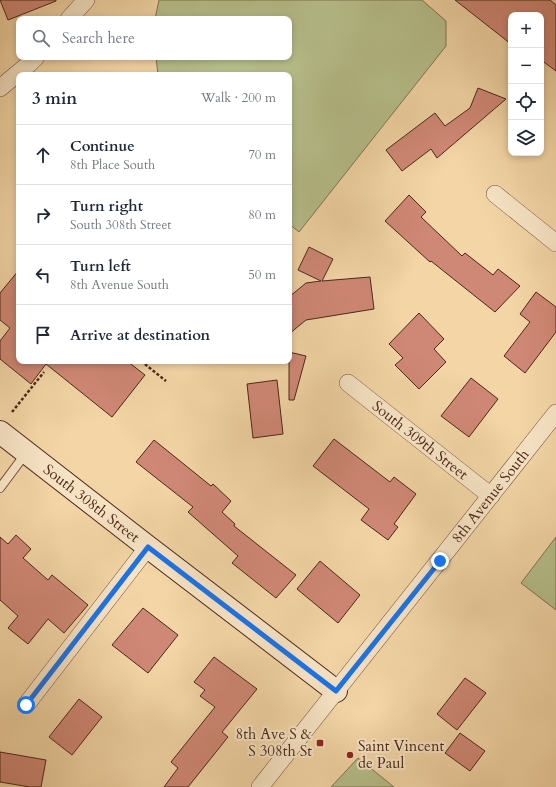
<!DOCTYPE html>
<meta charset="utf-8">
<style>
body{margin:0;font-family:Cardo,serif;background:#f2f2f3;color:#1f2937}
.controls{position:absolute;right:12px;top:12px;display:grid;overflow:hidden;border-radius:8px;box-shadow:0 2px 6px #0003}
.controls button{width:36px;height:36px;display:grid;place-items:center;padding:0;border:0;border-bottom:1px solid #e0e1e3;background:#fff;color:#1f2937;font:20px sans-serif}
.stop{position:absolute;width:12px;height:12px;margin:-9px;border:3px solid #1a73e8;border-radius:50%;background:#fff}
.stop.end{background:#1a73e8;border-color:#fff;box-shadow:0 1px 4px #0008}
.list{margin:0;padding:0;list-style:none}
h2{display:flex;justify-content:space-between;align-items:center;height:52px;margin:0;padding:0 16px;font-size:17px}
h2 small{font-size:13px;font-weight:400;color:#747a83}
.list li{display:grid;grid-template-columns:26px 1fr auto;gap:12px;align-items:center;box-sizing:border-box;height:60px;padding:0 16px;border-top:1px solid #e0e1e3}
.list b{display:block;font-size:15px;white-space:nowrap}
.list p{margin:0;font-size:13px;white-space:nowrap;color:#747a83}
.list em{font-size:13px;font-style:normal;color:#747a83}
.icon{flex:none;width:22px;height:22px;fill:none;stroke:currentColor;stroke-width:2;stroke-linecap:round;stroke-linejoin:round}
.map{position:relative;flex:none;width:556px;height:787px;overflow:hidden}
.search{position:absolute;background:#fff;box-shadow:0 2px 6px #0003;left:16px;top:16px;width:276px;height:44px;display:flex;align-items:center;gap:10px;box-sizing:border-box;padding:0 14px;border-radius:8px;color:#747a83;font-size:15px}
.panel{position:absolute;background:#fff;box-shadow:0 2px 6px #0003;left:16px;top:72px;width:276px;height:292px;border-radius:8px}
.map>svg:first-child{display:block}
.green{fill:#b6be8a;stroke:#807252}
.building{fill:#d08876;stroke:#4b2719}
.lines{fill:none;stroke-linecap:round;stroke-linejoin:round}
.lane-casing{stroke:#75523c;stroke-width:10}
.street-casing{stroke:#75523c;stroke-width:18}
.secondary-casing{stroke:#4b2719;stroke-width:24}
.path{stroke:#4b2719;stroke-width:2.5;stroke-dasharray:3 2;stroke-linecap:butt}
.lane{stroke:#f7e4c5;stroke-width:8}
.street{stroke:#f7e4c5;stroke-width:17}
.secondary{stroke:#f7e4c5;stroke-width:22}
.route{stroke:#1a73e8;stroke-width:5}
.poi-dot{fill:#8f2418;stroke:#f7e4c5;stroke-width:1.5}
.labels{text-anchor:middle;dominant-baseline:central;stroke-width:4;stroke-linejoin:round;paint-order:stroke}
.street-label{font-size:15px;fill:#4b2719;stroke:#f7e4c5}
.poi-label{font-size:15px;fill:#4b2719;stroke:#f7e4c5;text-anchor:end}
</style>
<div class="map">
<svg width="556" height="787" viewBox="0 0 556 787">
<rect width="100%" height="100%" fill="#f3d5a6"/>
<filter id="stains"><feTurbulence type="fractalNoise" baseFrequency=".005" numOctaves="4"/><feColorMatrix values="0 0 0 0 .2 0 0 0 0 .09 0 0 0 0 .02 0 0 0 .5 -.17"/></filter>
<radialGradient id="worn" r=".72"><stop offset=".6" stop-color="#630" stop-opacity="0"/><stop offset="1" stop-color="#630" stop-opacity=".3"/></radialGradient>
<g class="green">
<polygon points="159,0 422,0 446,21 446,46 299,232 289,224 289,75 158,75 156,57 289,57 289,19 155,19"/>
<polygon points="556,537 556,610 521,583"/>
<polygon points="358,758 394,787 331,787"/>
</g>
<g class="building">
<polygon points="0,0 56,0 56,1 8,20"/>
<polygon points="455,0 550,0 556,5 556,71 541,60 541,15 511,15 511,44"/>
<polygon points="478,88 506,99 437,158 431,149 402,171 386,150 435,113 445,126 470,108"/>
<polygon points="409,195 426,212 421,217 462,256 465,253 493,275 498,269 520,286 495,312 431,261 430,262 385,221"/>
<polygon points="309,247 333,259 322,281 370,277 374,309 306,320 289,334 289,297 306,283 321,281 298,270"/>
<polygon points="19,270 19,361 127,361 145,375 112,417 46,364 31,384 0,359 0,341 10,328 0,320 0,293"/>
<polygon points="536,292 556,307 556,332 525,373 504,356 530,322 520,314"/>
<polygon points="419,313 444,339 434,349 446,362 419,389 395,365 403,358 389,344"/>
<polygon points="289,352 306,356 294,400 289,400"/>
<polygon points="471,378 498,399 469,437 441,416"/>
<polygon points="277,380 283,434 253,438 247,384"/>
<polygon points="334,439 390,482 394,477 416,494 394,524 398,527 388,540 361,520 369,509 313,466"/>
<polygon points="154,440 211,486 213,484 231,501 222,512 235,524 234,526 296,575 276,598 232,563 238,556 188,512 193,507 136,462"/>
<polygon points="16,535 31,549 23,558 48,580 52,575 88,605 64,633 48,619 28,644 8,628 18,616 0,600 0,537 8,544"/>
<polygon points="320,561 360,595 338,623 297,589"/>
<polygon points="143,608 178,635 148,673 112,645"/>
<polygon points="214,657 257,689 222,732 228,737 188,787 164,787 178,768 171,762 215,707 200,696 205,690 194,682"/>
<polygon points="465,678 486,693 457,730 437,714"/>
<polygon points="79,699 102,717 72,755 49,737"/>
<polygon points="460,733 485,751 470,771 445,753"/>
<polygon points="0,752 46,760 41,787 30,787 0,782"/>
</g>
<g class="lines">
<defs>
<polyline id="lane" points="0,488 26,453"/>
<g id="street">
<polyline points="69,19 86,0"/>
<polyline points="0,88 29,64 36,57"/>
<polyline points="495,194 556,243"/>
<path id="s1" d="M348 383 491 496"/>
<polyline points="26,705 148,547"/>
<path id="s2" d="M260 787 556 413"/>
</g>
<g id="secondary">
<path id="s3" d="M0 432 148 547 336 691"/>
</g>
</defs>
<use href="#lane" class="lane-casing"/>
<use href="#street" class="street-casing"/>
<use href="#secondary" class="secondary-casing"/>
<g class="path">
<polyline points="141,361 166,381"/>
<polyline points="12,412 44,372"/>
</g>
<use href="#lane" class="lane"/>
<use href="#street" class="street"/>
<use href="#secondary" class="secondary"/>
</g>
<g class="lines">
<polyline class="route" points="26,705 148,547 336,691 440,561"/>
</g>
<g class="poi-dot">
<rect x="316" y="739" width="8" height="8" rx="2"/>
<circle cx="350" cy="755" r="4"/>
</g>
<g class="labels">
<g class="street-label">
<text stroke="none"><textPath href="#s1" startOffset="92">South 309th Street</textPath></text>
<text stroke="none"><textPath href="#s2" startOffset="371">8th Avenue South</textPath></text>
<text stroke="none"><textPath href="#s3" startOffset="116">South 308th Street</textPath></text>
</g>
<g class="poi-label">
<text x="312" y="734">8th Ave S &amp;<tspan x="312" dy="17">S 308th St</tspan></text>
<text x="358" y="746" text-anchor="start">Saint Vincent<tspan x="358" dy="17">de Paul</tspan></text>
</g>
</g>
<rect width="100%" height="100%" filter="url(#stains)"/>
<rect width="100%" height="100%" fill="url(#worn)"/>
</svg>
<div class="controls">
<button>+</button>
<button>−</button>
<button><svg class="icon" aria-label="locate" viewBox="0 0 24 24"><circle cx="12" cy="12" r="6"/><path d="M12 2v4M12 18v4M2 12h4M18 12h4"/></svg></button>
<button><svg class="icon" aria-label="layers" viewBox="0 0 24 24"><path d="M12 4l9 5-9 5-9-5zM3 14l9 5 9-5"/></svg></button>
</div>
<div class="stop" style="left:26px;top:705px"></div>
<div class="stop end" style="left:440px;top:561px"></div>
<div class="search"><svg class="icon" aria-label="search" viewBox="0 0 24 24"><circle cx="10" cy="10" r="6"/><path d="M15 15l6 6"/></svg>Search here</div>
<section class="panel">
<h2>3 min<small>Walk · 200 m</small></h2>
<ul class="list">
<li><svg class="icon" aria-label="ahead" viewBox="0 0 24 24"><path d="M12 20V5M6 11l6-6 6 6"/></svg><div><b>Continue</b><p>8th Place South</p></div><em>70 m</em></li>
<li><svg class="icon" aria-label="right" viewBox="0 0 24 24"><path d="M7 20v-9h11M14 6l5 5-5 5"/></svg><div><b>Turn right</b><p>South 308th Street</p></div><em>80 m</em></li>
<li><svg class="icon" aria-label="left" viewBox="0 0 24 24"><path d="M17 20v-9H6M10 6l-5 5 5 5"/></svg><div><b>Turn left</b><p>8th Avenue South</p></div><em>50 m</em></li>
<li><svg class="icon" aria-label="arrive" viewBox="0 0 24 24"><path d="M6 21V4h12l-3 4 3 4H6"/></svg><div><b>Arrive at destination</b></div></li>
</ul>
</section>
</div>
